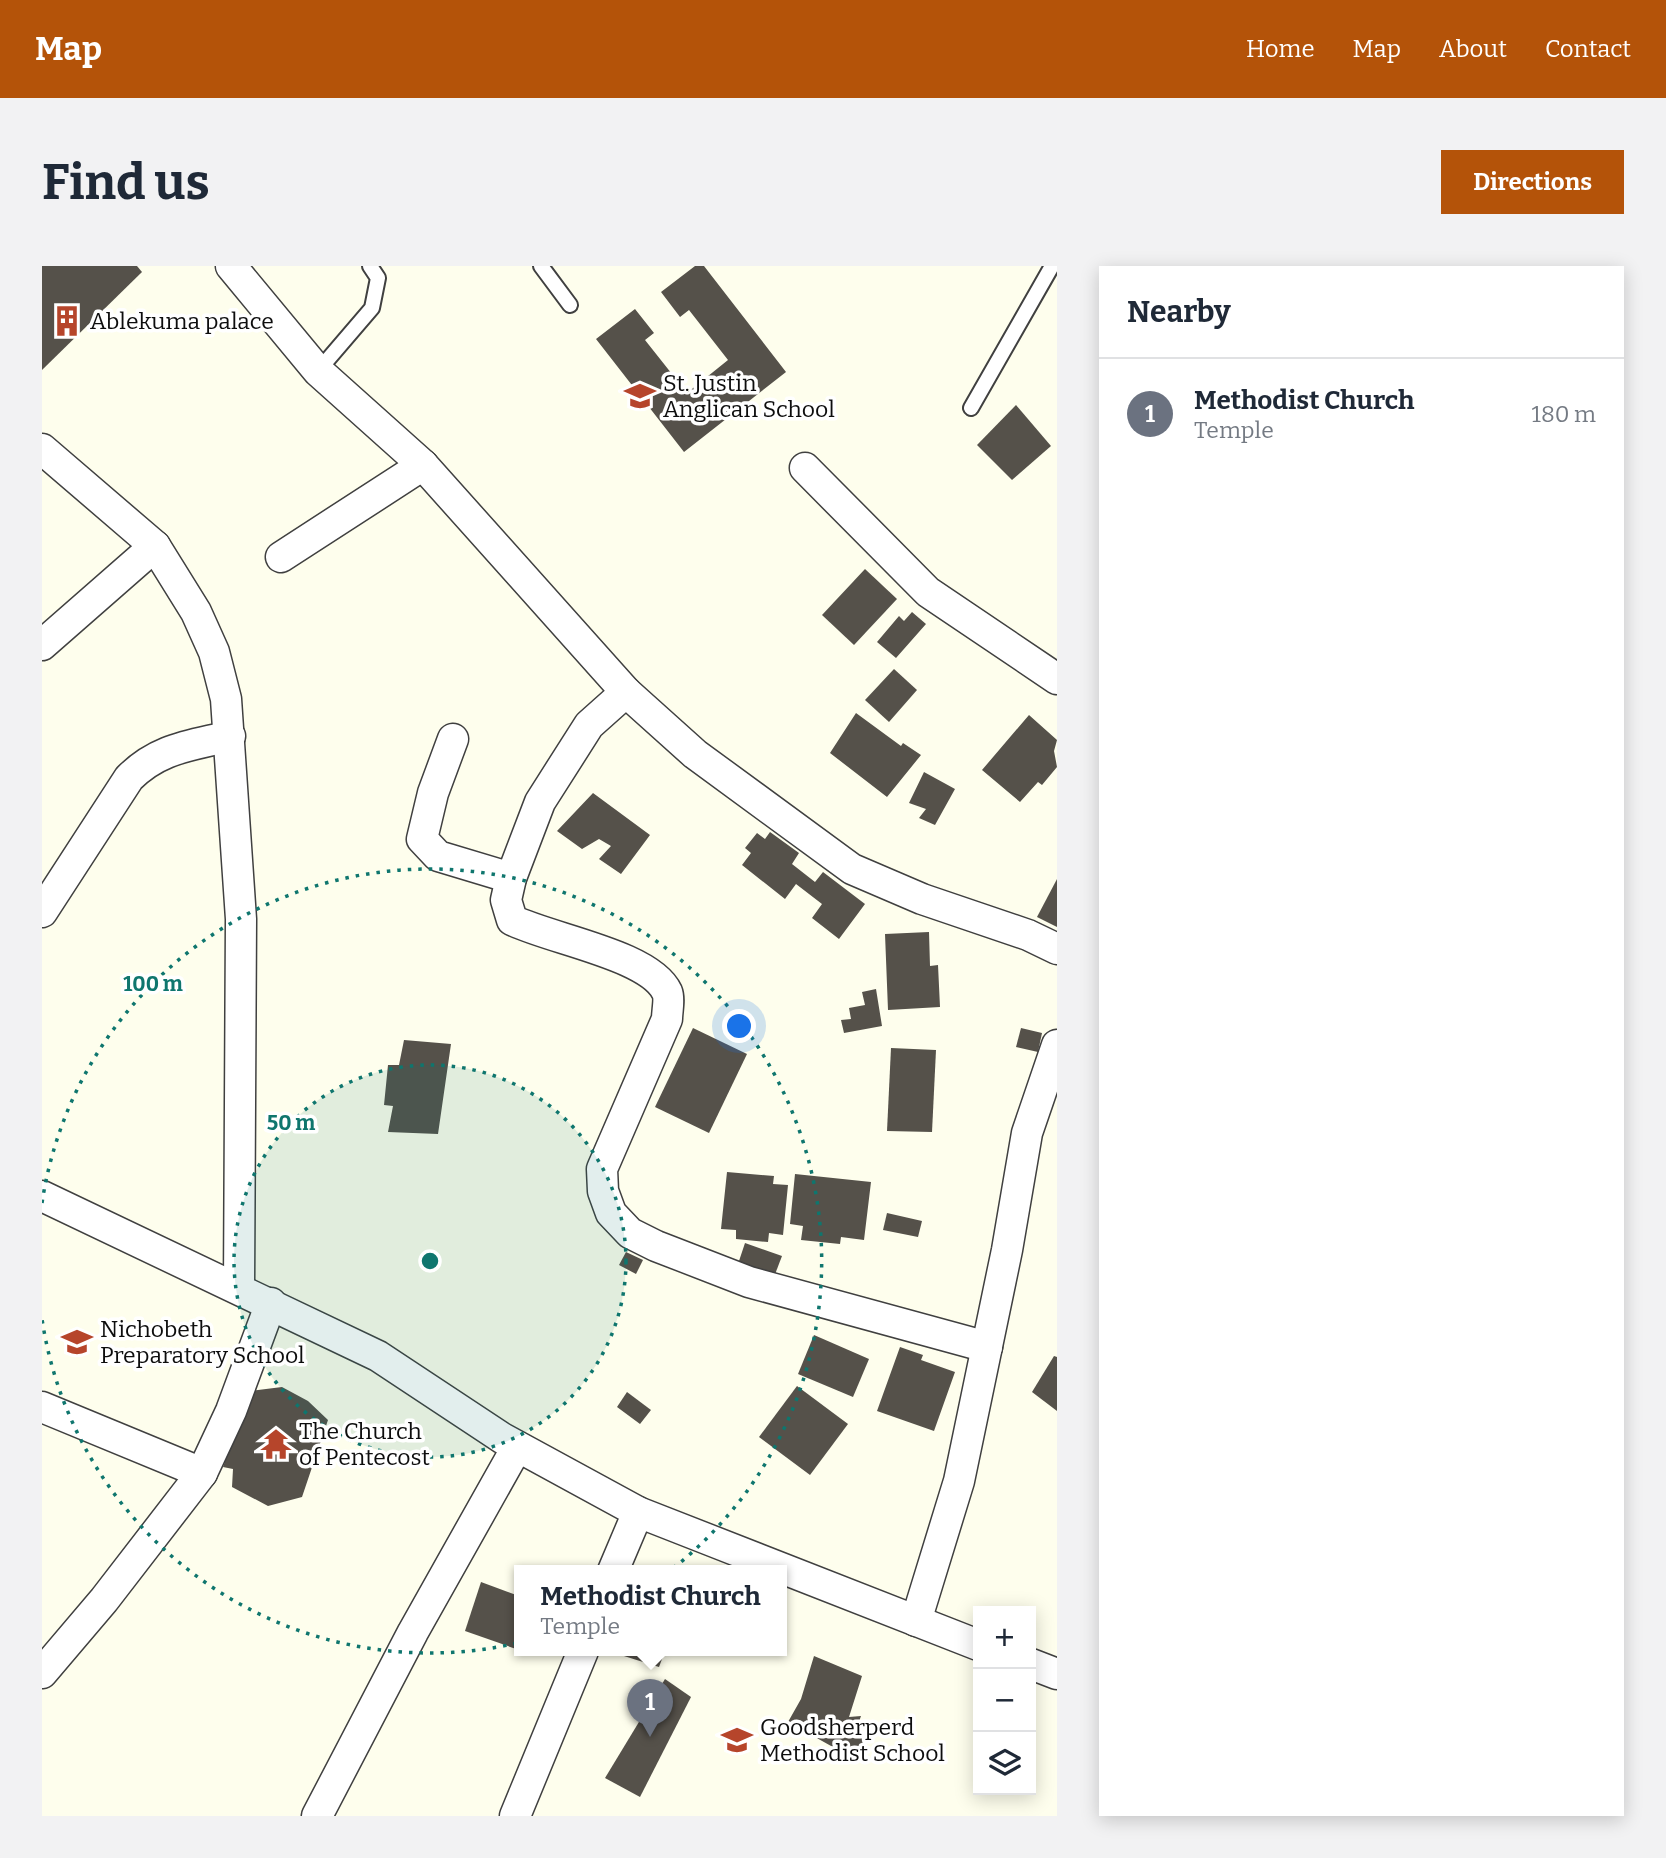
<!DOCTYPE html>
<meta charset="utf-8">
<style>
body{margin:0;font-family:Bitter,serif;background:#f2f2f3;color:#1f2937}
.controls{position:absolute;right:21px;bottom:21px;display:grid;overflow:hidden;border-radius:0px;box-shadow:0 4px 18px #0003}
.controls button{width:63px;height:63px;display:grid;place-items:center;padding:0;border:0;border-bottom:2px solid #e0e1e3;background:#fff;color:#1f2937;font:35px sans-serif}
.you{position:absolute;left:698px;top:761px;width:24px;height:24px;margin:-18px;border:5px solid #fff;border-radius:50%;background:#1a73e8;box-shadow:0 0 0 10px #1a73e833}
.badge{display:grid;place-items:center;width:46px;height:46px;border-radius:50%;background:#b45309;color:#fff;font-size:23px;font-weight:700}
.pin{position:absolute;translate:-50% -58px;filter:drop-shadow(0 2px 4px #0008)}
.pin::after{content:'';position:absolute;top:37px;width:24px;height:21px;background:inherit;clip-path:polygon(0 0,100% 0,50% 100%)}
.popup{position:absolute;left:472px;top:1299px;width:273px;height:91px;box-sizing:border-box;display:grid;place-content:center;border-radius:0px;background:#fff;filter:drop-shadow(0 2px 5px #0005);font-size:23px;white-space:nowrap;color:#747a83}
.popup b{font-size:26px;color:#1f2937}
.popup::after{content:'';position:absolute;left:50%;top:100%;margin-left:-14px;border:14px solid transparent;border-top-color:#fff}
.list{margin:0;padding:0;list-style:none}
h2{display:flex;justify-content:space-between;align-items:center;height:91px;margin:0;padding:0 28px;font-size:30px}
h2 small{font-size:23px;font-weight:400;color:#747a83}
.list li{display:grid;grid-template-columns:46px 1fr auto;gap:21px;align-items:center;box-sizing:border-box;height:112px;padding:0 28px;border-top:2px solid #e0e1e3}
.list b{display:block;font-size:26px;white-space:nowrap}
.list p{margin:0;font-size:23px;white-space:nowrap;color:#747a83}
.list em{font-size:23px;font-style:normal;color:#747a83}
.icon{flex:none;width:38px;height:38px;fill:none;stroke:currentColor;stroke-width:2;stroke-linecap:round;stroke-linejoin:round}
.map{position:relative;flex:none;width:1015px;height:1550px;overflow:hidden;border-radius:0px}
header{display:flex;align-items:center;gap:42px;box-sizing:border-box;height:98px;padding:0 35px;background:#b45309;color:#fff}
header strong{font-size:33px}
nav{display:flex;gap:38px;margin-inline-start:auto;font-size:24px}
.intro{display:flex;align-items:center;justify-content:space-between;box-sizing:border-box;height:168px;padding:0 42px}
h1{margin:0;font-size:49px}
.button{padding:18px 32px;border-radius:0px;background:#b45309;color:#fff;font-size:24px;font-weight:700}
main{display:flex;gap:42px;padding:0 42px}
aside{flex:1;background:#fff;border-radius:0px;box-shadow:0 4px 18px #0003}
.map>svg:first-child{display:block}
.building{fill:#55514a}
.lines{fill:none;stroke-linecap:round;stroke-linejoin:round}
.lane-casing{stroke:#404040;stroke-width:18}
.street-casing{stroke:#404040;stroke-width:33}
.lane{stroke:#fff;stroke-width:14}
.street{stroke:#fff;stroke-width:30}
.ring{fill:none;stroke:#0f766e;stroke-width:3.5;stroke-dasharray:3.5 7}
.labels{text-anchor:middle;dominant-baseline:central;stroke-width:7;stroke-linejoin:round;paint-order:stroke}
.poi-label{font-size:23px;fill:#0d0d0d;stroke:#fff;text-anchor:start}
.centre{fill:#0f766e;stroke:#fff;stroke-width:3.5}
.ring-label{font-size:21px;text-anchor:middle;font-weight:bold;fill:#0f766e;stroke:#fff;stroke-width:7;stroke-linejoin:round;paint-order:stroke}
</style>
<header>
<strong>Map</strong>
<nav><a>Home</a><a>Map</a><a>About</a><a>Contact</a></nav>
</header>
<div class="intro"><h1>Find us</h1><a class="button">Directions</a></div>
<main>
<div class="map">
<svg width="1015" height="1550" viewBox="0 0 1015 1550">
<rect width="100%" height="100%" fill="#fefeed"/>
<g class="building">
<polygon points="0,0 95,0 100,6 0,104"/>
<polygon points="653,0 662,0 744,106 642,186 554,73 593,43 612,67 603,74 645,127 686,94 647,44 638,51 619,26"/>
<polygon points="974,139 1009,180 970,214 935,179"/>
<polygon points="823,303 855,333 812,379 780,349"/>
<polygon points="870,346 884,358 854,392 835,376 857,350 862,355"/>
<polygon points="852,403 875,424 847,456 823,434"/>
<polygon points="814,447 859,480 861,477 879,489 845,531 788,487"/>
<polygon points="987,449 1015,474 1012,485 1015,501 1000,519 996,516 978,536 940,504"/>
<polygon points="882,506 913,523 893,559 877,552 884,543 867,537"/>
<polygon points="551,527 608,569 579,608 557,593 569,580 557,573 540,583 515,565"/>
<polygon points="728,566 757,587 750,598 773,616 781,606 823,638 797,673 770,652 780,638 754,618 743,633 700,599 709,587 703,582 715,567 723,573"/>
<polygon points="1015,613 1015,661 995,651"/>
<polygon points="887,666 888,700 896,699 898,741 846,744 843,668"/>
<polygon points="834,723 840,760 802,767 799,754 809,753 807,742 823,739 820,726"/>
<polygon points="651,762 705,788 667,867 613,841"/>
<polygon points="979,762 1000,767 996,786 974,781"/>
<polygon points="362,774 409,778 396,868 346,866 351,840 342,839 346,799 357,799"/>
<polygon points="849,782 894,784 890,866 845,865"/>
<polygon points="685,906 732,910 731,918 746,919 741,969 727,967 726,976 694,973 694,964 679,963"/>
<polygon points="753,908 829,916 822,974 799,971 798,978 759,974 761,960 748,958"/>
<polygon points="845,947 880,955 876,971 841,964"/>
<polygon points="703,977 740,990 732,1011 696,998"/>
<polygon points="584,986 601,994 594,1008 577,999"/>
<polygon points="772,1069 827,1093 811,1131 756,1108"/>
<polygon points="858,1081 881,1089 879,1094 913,1106 892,1165 835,1145"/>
<polygon points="1012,1090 1015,1091 1015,1145 990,1126"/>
<polygon points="755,1120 806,1158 768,1209 717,1171"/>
<polygon points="240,1121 266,1135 286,1154 260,1231 226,1240 190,1221 191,1203 181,1201 209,1125"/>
<polygon points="585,1126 609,1144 598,1158 575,1141"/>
<polygon points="439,1316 477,1330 477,1384 423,1365"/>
<polygon points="566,1385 623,1385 617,1401"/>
<polygon points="772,1390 820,1410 807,1451 819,1450 814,1464 826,1473 816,1495 746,1456 759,1433"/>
<polygon points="623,1413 649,1431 598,1531 563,1512"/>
</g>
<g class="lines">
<defs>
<g id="lane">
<polyline points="499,0 528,39"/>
<polyline points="276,105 330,42 336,12 328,0"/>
<polyline points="929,142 1010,0"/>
</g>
<g id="street">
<polyline points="189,0 276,105 381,199 584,426"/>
<polyline points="0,183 113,280 154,346 172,386 184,433 199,653 197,1022"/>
<polyline points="763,202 886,326 1015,413"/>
<polyline points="239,291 381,199"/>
<polyline points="0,379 113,280"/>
<polyline points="411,473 391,527 380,573 396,590 469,612"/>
<path d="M0 646 87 512C117 482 148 480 188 470"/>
<polyline points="0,930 336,1090 460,1172 596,1246 936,1379"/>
<path d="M945 1081 707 1016 614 980 588 967 569 947 561 925 560 903 625 753C625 745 628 733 625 726 608 689 508 673 470 654L464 634 469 612 498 536 547 459 584 426 653 488 810 603 880 633 986 669 1015 683"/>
<polyline points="0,1141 160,1207"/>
<polyline points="571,1305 596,1246"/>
<polyline points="874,1355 917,1215 965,984 985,867 1015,779"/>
<polyline points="989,1398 1015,1408"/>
<polyline points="0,1407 62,1334 160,1207 189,1145 229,1037"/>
<polyline points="275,1550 371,1366 475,1181"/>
<polyline points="473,1550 541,1385"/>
</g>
</defs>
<use href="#lane" class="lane-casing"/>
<use href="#street" class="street-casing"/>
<use href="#lane" class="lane"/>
<use href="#street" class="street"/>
</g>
<circle cx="388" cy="995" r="196" fill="#0f766e" fill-opacity=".12"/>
<g class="ring">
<circle cx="388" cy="995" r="196"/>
<path d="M0 937A392 392 0 1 1 0 1053"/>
</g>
<defs>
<symbol id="building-bare" viewBox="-9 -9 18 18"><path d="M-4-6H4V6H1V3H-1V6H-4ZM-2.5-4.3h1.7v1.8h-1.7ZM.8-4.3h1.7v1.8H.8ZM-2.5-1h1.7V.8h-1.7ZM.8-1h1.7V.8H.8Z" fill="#b6452b" stroke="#fff" stroke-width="2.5" paint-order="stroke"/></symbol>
<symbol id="school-bare" viewBox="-9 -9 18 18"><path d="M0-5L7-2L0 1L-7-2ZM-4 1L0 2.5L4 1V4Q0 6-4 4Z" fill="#b6452b" stroke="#fff" stroke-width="2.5" paint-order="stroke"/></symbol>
<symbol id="temple-bare" viewBox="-9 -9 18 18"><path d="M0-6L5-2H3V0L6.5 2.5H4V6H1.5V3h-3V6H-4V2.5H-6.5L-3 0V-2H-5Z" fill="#b6452b" stroke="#fff" stroke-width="2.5" paint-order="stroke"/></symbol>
</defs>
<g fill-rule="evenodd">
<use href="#building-bare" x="3" y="33" width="44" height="44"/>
<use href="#school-bare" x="576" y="108" width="44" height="44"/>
<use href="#school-bare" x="13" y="1054" width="44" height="44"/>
<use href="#temple-bare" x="212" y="1156" width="44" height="44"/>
<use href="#school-bare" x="673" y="1452" width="44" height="44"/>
</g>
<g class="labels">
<g class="poi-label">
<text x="48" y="55">Ablekuma palace</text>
<text x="621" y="117">St. Justin<tspan x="621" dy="26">Anglican School</tspan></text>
<text x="58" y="1063">Nichobeth<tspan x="58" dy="26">Preparatory School</tspan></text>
<text x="257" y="1165">The Church<tspan x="257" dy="26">of Pentecost</tspan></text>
<text x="718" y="1461">Goodsherperd<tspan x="718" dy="26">Methodist School</tspan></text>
</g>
</g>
<circle cx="388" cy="995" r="10" class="centre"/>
<g class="ring-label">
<text x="111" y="725">100 m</text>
<text x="249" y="864">50 m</text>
</g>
</svg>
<div class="controls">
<button>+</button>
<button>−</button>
<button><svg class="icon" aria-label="layers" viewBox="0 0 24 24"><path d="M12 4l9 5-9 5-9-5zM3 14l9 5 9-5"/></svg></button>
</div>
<div class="you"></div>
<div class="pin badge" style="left:608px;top:1471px;background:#6b7280">1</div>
<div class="popup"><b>Methodist Church</b>Temple</div>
</div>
<aside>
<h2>Nearby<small></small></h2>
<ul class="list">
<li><span class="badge" style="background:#6b7280">1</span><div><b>Methodist Church</b><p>Temple</p></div><em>180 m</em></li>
</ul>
</aside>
</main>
